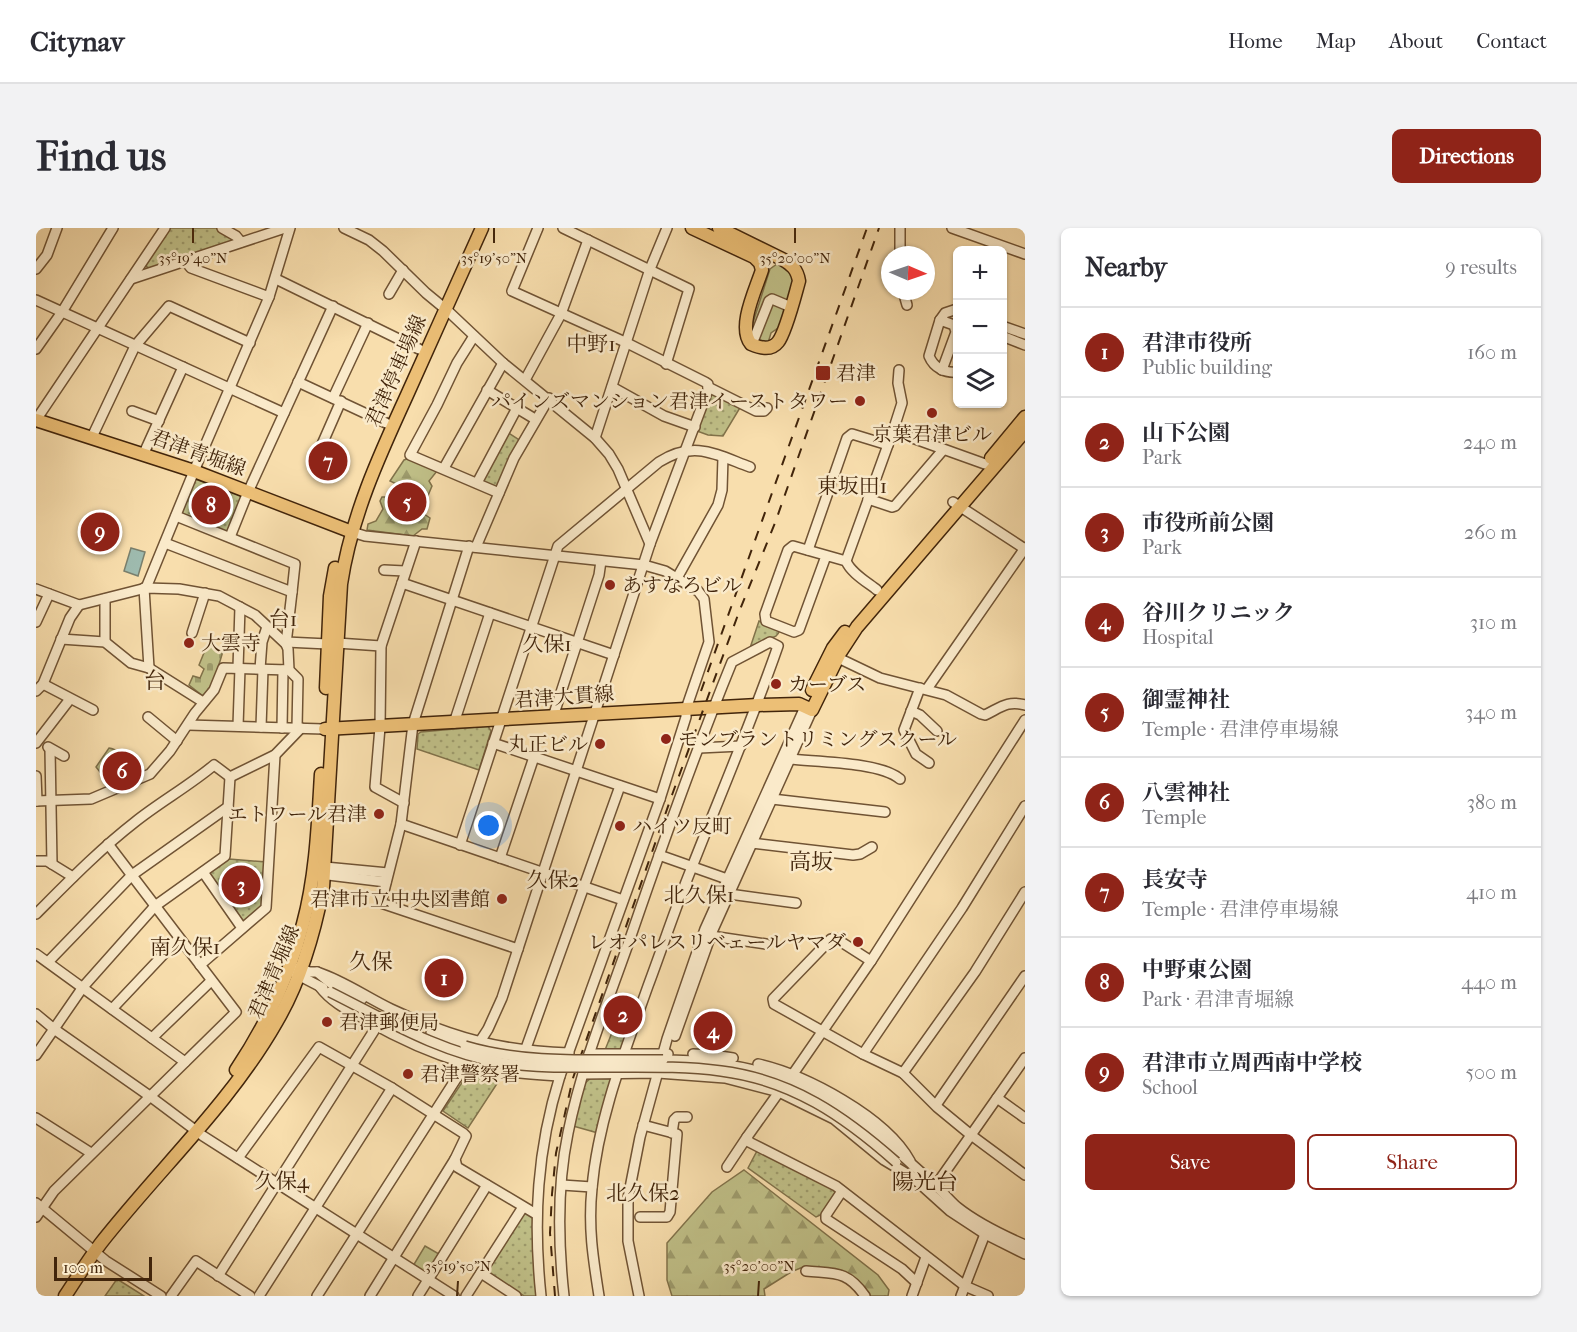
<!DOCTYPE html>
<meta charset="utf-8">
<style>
body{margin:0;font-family:"IM FELL French Canon","Noto Serif JP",serif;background:#f2f2f3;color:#2b2b33}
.controls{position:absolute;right:18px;top:18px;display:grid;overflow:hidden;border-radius:9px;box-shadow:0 2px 4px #0004}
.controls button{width:54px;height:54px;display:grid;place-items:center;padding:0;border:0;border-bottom:2px solid #e1e1e2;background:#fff;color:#2b2b33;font:30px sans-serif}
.compass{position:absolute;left:845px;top:18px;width:54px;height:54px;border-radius:50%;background:#fff;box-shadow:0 2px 4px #0004;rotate:92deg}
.scale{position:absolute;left:18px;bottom:15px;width:98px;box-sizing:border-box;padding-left:6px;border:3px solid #42250b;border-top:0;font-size:16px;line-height:21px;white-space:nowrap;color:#42250b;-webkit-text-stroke:4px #faeaca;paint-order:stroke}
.you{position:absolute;left:453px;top:598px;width:21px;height:21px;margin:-15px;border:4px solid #fff;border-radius:50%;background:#1a73e8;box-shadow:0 0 0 9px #1a73e833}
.badge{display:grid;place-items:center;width:39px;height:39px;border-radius:50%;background:#8f2418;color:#fff;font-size:20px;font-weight:700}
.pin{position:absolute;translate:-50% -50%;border:3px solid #fff;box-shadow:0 2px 6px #0006}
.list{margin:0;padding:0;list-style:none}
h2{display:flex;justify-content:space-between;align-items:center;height:78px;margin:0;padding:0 24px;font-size:26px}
h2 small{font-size:20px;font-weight:400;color:#7c7c81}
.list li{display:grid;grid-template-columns:39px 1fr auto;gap:18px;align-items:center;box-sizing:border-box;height:90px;padding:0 24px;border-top:2px solid #e1e1e2}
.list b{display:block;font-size:22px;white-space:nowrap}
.list p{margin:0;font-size:20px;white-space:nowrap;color:#7c7c81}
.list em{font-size:20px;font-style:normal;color:#7c7c81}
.actions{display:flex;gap:12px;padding:18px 24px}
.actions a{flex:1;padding:14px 0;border:2px solid #8f2418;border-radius:9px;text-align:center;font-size:21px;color:#8f2418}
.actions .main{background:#8f2418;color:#fff}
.icon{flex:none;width:33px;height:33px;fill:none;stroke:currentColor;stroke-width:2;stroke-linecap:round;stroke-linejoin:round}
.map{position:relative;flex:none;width:989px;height:1068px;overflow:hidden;border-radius:9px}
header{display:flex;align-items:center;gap:36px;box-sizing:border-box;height:84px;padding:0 30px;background:#fff;border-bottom:2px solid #e1e1e2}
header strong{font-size:28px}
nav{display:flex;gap:33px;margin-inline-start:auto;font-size:21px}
.intro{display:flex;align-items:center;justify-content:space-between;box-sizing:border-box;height:144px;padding:0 36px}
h1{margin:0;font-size:42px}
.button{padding:15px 27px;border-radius:9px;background:#8f2418;color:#fff;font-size:21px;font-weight:700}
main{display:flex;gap:36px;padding:0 36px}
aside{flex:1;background:#fff;border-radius:9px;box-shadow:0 2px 4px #0004}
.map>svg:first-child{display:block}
.green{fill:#c0c088;stroke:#81724a;stroke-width:1.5}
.forest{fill:url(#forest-firs);stroke:#81724a;stroke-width:1.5}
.cemetery{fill:url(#cemetery-stones);stroke:#81724a;stroke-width:1.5}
.park{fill:url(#park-dots);stroke:#81724a;stroke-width:1.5}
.water{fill:#9ebbaf;stroke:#797f6d;stroke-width:1.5}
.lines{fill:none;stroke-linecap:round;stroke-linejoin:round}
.minor-casing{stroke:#705334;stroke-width:12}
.major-casing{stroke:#42250b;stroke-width:15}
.minor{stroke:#faeaca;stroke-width:9}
.major{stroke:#ecbf76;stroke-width:12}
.rail{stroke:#42250b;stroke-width:2;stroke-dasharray:10 10;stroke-linecap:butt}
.minor-bridge-casing{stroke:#705334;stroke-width:12;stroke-linecap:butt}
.minor-bridge{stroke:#faeaca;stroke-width:9}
.ticks{fill:none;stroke:#42250b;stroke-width:2}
.poi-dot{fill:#8f2418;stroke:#faeaca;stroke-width:2}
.labels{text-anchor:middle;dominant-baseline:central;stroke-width:5;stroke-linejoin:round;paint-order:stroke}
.street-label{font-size:20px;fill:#42250b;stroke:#faeaca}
.poi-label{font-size:20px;fill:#42250b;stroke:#faeaca;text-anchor:start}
.neighbourhood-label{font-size:21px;fill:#42250b;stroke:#faeaca}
.quarter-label{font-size:22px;fill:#42250b;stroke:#faeaca}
.ticks-label{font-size:15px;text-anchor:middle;fill:#42250b;stroke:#faeaca;stroke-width:5;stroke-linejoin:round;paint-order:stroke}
</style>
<header>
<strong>Citynav</strong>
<nav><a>Home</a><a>Map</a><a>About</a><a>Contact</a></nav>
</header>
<div class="intro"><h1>Find us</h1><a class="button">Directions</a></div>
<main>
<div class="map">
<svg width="989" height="1068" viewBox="0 0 989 1068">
<defs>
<pattern id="forest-firs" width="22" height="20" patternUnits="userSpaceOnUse" patternTransform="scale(1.5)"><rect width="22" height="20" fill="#c0c088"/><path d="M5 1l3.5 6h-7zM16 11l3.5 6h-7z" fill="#9e9c6d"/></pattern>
<pattern id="cemetery-stones" width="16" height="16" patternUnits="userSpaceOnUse" patternTransform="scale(1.5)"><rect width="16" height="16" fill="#c0c088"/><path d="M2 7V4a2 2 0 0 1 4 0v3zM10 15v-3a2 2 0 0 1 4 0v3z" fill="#9e9c6d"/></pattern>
<pattern id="park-dots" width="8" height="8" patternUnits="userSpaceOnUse" patternTransform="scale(1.5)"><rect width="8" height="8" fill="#c0c088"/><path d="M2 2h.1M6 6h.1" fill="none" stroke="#9e9c6d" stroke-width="1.8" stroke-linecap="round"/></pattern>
</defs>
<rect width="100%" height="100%" fill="#f8dead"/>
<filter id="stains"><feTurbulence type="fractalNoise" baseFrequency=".00333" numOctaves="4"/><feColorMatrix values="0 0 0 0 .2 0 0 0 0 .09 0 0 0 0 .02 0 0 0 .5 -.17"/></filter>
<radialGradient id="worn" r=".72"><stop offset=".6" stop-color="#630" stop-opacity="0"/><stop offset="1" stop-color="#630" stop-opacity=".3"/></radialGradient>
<g class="green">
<path d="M741 36C763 43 759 54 753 74L737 67 716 110 714 104 734 41Z"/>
<polygon points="736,76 751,81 745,98 735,105 732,115 720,114"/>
<polygon points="389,1018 403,1026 393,1043 389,1045 377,1038"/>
</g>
<g class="forest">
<polygon points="374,230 401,243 393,253 396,258 385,284 394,290 391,301 386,301 377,308 331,302 332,296 340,293 347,281 344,273 346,269 351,269 354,275 358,273 374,281 380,279 379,274 368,269 369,260 354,253 368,232"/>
<path d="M73 520C81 521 81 524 87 528 94 533 101 531 107 538 102 551 83 559 69 556L67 544H64L60 539Z"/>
<polygon points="708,942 842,1047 853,1062 852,1068 832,1068 829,1059 807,1044 767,1039 755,1044 728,1061 729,1068 636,1068 631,1052 631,1015 676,964"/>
</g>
<polygon class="cemetery" points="172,415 187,423 176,460 167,468 153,457 157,448 164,450 168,441 163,437"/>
<g class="park">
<polygon points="132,0 181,0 198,8 199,11 197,14 112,41 109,35"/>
<polygon points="676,165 705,178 687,208 672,207 661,203 673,166"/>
<polygon points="471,204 485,213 463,261 445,256"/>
<polygon points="159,251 206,268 193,302 190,303 144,286"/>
<path d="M723 393 744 402C740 412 736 408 728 412 723 414 718 417 714 420Z"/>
<polygon points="452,498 455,503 443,542 381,521 382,506 385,504"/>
<polygon points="193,631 231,634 228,676 210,694 206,693 174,647 174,644"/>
<polygon points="581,766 604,774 587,823 569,822 577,802 570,800"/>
<polygon points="438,842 466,848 432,900 407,883 431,847"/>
<polygon points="555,850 575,851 577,854 562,905 537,898 548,856"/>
<polygon points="722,921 789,955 802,965 787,986 780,989 712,940"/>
<polygon points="489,984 498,988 503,1068 488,1068 451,1044 487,985"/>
<polygon points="81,1051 108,1068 69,1068"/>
</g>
<polygon class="water" points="95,320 109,324 102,348 88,343"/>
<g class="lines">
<defs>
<g id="minor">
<polyline points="186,0 200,8 205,14"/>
<polyline points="308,0 333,12 347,23 390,65 413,84 467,135 559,210 573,226 582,241 614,316"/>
<polyline points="527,0 653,61 630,136"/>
<polyline points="916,0 989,26"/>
<polyline points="864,27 864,0"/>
<polyline points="150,34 155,40 233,69"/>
<polyline points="0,41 11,27 21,0"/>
<polyline points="95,51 249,0"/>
<polyline points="240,51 383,121"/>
<polyline points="867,63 871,77"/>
<polyline points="353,66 367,42"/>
<polyline points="0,72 248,185"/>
<path d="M921 81 909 85 904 92 893 128C898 140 909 145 921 144"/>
<polyline points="904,92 918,97 920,104 906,142"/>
<polyline points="966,98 989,106"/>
<polyline points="438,108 421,135 401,177 374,227 463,265"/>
<polyline points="966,108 989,117"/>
<polyline points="716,116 733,73 736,71 755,79"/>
<polyline points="0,121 26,84 77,0"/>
<polyline points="489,152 525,86 552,12"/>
<polyline points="262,154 350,195"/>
<polyline points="576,159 628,188 659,199"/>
<polyline points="672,159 720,183 728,183 731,180"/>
<polyline points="451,162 499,191"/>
<polyline points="297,170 332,95"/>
<polyline points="96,183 123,193"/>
<polyline points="0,192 129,0"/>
<polyline points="857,203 866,175 862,155 863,142"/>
<polyline points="56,209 99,118 133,78 214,115"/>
<polyline points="559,210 614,41 631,0"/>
<polyline points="108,225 147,139"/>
<polyline points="280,230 305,173"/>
<polyline points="408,240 467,135"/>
<polyline points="441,255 481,180"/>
<polyline points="832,271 856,279 859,278 907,222"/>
<polyline points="917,274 989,321"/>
<polyline points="140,288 259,336 256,364"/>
<path d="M316 304 329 308 608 337 629 343 662 363 668 371 673 414 650 481V489L624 571 524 848C501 921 497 992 505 1068"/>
<polyline points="194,309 212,264 297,78"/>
<polyline points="129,315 256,364 250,416 252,421 253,442 262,451 261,500"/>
<polyline points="433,318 377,496 365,596 345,675 482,721"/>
<polyline points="440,319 478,230 513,170"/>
<polyline points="772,322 811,210 816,206 852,217"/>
<path d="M790 328 763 402 758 404 730 393 729 386 752 322 757 318 810 333C815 345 831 354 841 362"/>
<polyline points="810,333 857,203 949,236"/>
<polyline points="348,342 369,343"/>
<polyline points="641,350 682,277 686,262 687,229"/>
<polyline points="366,355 578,427"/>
<polyline points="108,360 113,440"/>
<polyline points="110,360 158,243 233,69 254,0"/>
<polyline points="0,361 43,377 110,360 143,361 183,368 219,387 250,416"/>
<polyline points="0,394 13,366"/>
<polyline points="156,405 169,365"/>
<polyline points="25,411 69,414 95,435 113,440 167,474"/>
<polyline points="69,414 69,371"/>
<polyline points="250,414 292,416"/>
<polyline points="301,415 345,418"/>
<path d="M796 427 844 450 910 467 945 486 949 487C964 480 971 472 989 477"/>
<polyline points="202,440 204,379"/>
<polyline points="224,441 226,414 231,399"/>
<polyline points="7,456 57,482"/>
<polyline points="884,460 868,502 880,526 893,535"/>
<polyline points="891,461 989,320"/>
<polyline points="0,463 7,456 34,390 43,377"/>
<polyline points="875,483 884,487 901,503"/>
<polyline points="112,489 141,513"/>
<polyline points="517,489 563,347 565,333"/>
<polyline points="418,495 454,385"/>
<polyline points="152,497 288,501"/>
<polyline points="202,498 204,440"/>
<polyline points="225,499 227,441"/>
<polyline points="246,500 247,442"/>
<polyline points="0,515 34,471"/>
<polyline points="457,515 624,571"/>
<polyline points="12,519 28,528"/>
<polyline points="663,520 705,518"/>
<polyline points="14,521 16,636"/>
<path d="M754 531C782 534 844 534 864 551"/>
<polyline points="0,548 1,573"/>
<polyline points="194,549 239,527 265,500"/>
<polyline points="736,571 849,584"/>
<polyline points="0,573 55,571 114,546 134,523 159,485 178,462 187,440 253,442"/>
<polyline points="368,575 339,559 344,499 345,418 380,313"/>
<polyline points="365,596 587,672"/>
<polyline points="716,615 817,627 824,626 836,619"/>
<path d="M424 617 522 318 623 234C658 212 679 226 714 239"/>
<polyline points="623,627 691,651"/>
<polyline points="464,630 498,529"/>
<polyline points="0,633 11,633 37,649"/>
<polyline points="284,641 289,639 352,645"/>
<polyline points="167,644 206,700"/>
<polyline points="284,646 350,654"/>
<polyline points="693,666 760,675"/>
<path d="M0 686C32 654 63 622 99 594 124 574 153 558 178 537L194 549"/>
<polyline points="675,708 730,716"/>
<polyline points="0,726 149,834"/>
<polyline points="835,733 799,710 795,711 737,771 738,776 827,826 867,845 901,879 935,907 989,947"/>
<polyline points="12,734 96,647 192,579"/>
<polyline points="164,737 230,680 239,527"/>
<polyline points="261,740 274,744 281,744 297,757 326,771"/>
<path d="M281 744C308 753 330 769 355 781 417 810 465 823 533 825"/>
<polyline points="260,746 287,760"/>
<path d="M284 759C296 775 314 783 332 793 362 810 395 825 428 835 459 844 492 846 524 848"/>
<polyline points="76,781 143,710"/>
<polyline points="0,786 18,801 115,869 167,908 418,1068"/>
<polyline points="395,805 429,818"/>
<polyline points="639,808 676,704 776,482"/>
<polyline points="116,810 175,753"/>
<polyline points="489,823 584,558"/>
<polyline points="553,826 632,826"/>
<polyline points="657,826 677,827 697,830"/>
<polyline points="827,826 926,680 989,578"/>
<polyline points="0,827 47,759 119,678 189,628 194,549"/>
<path d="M627 832C698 832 764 847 821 890 848 910 873 934 898 956 906 963 913 972 921 979 941 995 966 1007 989 1017"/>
<path d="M722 836C770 847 850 889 874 933"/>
<polyline points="867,845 939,744 989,664"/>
<polyline points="547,846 622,845 689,850 743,864 798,891 848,932 878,950"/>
<polyline points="757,846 835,733 989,492"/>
<polyline points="743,864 711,909 713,914 800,958 929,1058 952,1068"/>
<polyline points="961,870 989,890"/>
<polyline points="900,877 989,748"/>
<polyline points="0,890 55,925"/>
<polyline points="636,905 638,892 641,889 651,889"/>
<polyline points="202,930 283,819 356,860 427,905 430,908 419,931 421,939 500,986"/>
<polyline points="691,939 711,909"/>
<polyline points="873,946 914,983 949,1006 989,1026"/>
<polyline points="526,957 556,959"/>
<polyline points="900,957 989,830"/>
<polyline points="806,963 790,987 790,991 866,1041 881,1055"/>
<polyline points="0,975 70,1033 125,1068"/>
<polyline points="0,989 18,963 200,784 72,616"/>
<polyline points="604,989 631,989 634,984 641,906 607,897"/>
<path d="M770 1043C799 1046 811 1042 829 1068"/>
<polyline points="445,1045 480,1068"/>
<polyline points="182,1048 341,798"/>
<polyline points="135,1068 160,1033 214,1068"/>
<polyline points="223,1068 356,860"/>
<polyline points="281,1068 452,801 466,770 614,316 672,162 672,156 669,154 589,114 476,63 502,0"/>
<polyline points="334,1068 419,931"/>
<polyline points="382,1068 451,957"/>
<polyline points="430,1068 487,979"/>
<path d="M528 1068C522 1014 521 958 532 905 546 835 574 769 597 702 628 612 660 522 696 434L734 414 742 418C716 493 685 565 656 639 640 678 627 718 612 758 589 823 562 891 556 960 552 999 557 1030 563 1068"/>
<polyline points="603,1068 592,1013 592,970 604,909 631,811 669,701 769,479"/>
<polyline points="876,1068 890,1029"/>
<polyline points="925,1068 949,1006"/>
</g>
<g id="major">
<path d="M656 0 718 29 724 35 726 42C720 61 701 99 715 116 724 120 735 123 742 114 750 104 759 67 763 53 761 41 756 37 746 31L683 0"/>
<polyline points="0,192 158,243 316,304"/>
<polyline points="955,230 989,189"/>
<polyline points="290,460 294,368 299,340"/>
<polyline points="776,462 797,420 809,404"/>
<polyline points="289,501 722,477 763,476 776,482 804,425 821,399 989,203"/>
<path d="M200 842C230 797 253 749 267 696 280 648 282 596 285 546"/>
<path d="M29 1068C41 1050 52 1032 65 1015 123 941 194 876 241 793 265 752 278 706 287 660L305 356C315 289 343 228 371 167 396 111 421 56 446 0"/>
</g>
</defs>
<use href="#minor" class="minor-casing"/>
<use href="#major" class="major-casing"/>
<use href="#minor" class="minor"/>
<use href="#major" class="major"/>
<g class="rail">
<polyline points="665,463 831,0"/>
<polyline points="519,1068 514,1005 516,966 520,925 537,850 636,567 703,384 739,295 843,0"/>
</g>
<defs>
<g id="minor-bridge">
<path d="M294 764C350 792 405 825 467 835 501 840 537 839 571 839 609 839 648 838 685 843 756 852 808 888 860 934"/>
<path d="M429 818C493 837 561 831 627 832"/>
</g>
</defs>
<use href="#minor-bridge" class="minor-bridge-casing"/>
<use href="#minor-bridge" class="minor-bridge"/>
</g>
<path class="ticks" d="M157 15V0M458 15V0M759 15V0M421 1068 422 1053M722 1068 723 1053"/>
<g class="poi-dot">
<rect x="779" y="137" width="16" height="16" rx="3"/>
<circle cx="824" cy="173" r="6"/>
<circle cx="896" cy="185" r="6"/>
<circle cx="574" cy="357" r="6"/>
<circle cx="153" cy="415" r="6"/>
<circle cx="740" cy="456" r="6"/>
<circle cx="630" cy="511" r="6"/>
<circle cx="564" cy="516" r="6"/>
<circle cx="343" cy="586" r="6"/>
<circle cx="584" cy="598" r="6"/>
<circle cx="466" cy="671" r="6"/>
<circle cx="822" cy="714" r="6"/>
<circle cx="291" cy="794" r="6"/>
<circle cx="372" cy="846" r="6"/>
</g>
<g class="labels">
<g class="street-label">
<text transform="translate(360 143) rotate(-66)">君津停車場線</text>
<text transform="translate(162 225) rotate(20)">君津青堀線</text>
<text transform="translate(528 469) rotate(-4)">君津大貫線</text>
<text transform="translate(238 744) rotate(-67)">君津青堀線</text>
</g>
<g class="poi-label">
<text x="800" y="145">君津</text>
<text x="812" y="173" text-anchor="end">パインズマンション君津イーストタワー</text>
<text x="896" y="206" text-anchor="middle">京葉君津ビル</text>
<text x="586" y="357">あすなろビル</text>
<text x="165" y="415">大雲寺</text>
<text x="752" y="456">カーブス</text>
<text x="642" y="511">モンブラントリミングスクール</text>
<text x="552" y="516" text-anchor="end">丸正ビル</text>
<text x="331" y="586" text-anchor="end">エトワール君津</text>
<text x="596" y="598">ハイツ反町</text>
<text x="454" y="671" text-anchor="end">君津市立中央図書館</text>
<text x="810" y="714" text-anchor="end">レオパレスリベェールヤマダ</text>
<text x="303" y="794">君津郵便局</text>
<text x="384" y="846">君津警察署</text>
</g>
<g class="neighbourhood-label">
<text x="555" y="116">中野1</text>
<text x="816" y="258">東坂田1</text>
<text x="247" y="391">台1</text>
<text x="511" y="416">久保1</text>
<text x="517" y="652">久保2</text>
<text x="663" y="667">北久保1</text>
<text x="149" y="719">南久保1</text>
<text x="246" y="953">久保4</text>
<text x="607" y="965">北久保2</text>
</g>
<g class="quarter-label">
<text x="119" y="453">台</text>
<text x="775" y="634">高坂</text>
<text x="335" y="734">久保</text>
<text x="889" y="954">陽光台</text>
</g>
</g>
<g class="ticks-label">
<text x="157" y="35">35°19'40"N</text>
<text x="458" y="35">35°19'50"N</text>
<text x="759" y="35">35°20'00"N</text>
<text x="422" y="1043">35°19'50"N</text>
<text x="723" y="1043">35°20'00"N</text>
</g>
<rect width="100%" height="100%" filter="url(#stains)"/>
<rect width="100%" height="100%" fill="url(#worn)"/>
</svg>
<div class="controls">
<button>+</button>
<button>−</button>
<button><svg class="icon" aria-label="layers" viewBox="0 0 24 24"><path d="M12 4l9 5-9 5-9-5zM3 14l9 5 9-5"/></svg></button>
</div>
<svg class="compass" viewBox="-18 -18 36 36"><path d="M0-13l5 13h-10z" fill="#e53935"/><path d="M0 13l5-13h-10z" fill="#7c7c81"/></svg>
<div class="scale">100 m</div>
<div class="you"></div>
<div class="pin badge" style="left:408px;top:750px">1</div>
<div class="pin badge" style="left:587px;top:787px">2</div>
<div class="pin badge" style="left:205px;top:657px">3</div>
<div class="pin badge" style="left:677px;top:803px">4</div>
<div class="pin badge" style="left:371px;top:274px">5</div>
<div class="pin badge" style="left:86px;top:543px">6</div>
<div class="pin badge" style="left:292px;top:233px">7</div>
<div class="pin badge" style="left:175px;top:277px">8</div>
<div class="pin badge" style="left:64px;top:304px">9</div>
</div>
<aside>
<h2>Nearby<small>9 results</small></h2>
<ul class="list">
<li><span class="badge">1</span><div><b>君津市役所</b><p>Public building</p></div><em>160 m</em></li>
<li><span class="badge">2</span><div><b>山下公園</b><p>Park</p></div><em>240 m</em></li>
<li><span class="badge">3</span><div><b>市役所前公園</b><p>Park</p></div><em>260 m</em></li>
<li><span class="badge">4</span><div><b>谷川クリニック</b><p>Hospital</p></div><em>310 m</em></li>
<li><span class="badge">5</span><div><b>御霊神社</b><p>Temple · 君津停車場線</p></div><em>340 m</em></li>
<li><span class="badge">6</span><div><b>八雲神社</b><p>Temple</p></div><em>380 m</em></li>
<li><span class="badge">7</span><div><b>長安寺</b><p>Temple · 君津停車場線</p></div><em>410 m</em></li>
<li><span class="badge">8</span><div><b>中野東公園</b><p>Park · 君津青堀線</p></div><em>440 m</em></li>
<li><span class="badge">9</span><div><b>君津市立周西南中学校</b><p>School</p></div><em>500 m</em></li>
</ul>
<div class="actions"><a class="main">Save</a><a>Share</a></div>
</aside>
</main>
